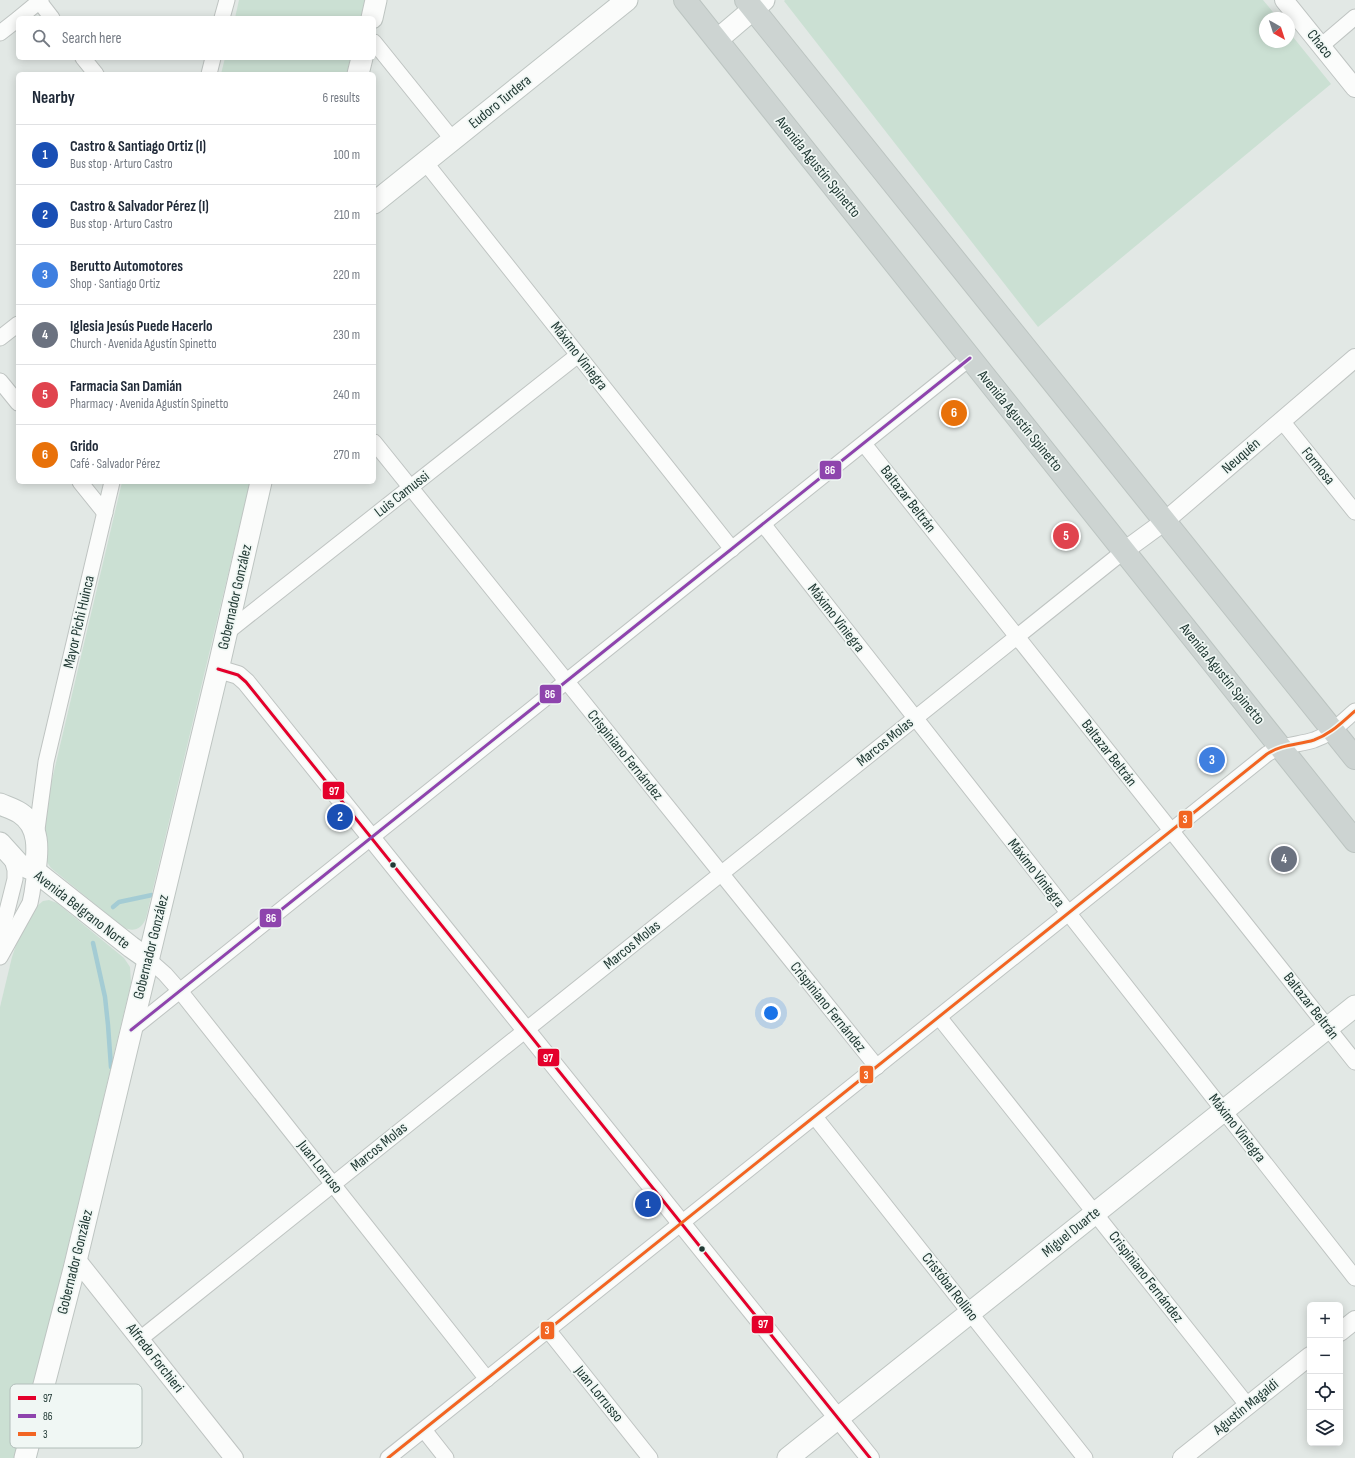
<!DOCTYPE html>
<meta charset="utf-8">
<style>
body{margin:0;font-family:"Sofia Sans Condensed",sans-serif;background:#f6f6f7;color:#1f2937}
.controls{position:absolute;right:12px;bottom:12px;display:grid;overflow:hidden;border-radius:6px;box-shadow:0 2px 10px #0003}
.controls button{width:36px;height:36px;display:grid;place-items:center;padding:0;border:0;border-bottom:1px solid #e0e1e3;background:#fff;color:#1f2937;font:20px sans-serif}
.compass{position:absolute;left:1259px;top:12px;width:36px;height:36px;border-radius:50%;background:#fff;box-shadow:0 2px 10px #0003;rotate:141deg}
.you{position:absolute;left:771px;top:1013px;width:14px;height:14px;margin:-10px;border:3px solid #fff;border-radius:50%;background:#1a73e8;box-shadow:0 0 0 6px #1a73e833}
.badge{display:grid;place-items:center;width:26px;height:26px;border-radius:50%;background:#657672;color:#fff;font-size:13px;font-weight:700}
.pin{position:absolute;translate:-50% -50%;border:2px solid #fff;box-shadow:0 1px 4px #0006}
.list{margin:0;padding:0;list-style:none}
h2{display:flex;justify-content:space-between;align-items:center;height:52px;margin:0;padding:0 16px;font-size:17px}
h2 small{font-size:13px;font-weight:400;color:#747a83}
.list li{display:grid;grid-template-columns:26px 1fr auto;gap:12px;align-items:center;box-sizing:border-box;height:60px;padding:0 16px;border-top:1px solid #e0e1e3}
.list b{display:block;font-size:15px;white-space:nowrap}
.list p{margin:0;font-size:13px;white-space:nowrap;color:#747a83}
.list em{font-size:13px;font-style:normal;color:#747a83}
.icon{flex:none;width:22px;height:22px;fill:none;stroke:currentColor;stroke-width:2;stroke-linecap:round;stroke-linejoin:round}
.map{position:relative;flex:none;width:1355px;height:1458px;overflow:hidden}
.search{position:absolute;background:#fff;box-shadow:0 2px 10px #0003;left:16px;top:16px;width:360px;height:44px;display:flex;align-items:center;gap:10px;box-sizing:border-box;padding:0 14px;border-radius:6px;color:#747a83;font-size:15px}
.panel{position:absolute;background:#fff;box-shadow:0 2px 10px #0003;left:16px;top:72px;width:360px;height:412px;border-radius:6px}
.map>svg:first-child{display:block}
.green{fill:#cbe0d3}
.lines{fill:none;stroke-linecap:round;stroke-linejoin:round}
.stream{stroke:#a4ccd4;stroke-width:4.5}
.minor-casing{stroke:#bfc4c2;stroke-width:17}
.tertiary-casing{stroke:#bfc4c2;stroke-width:20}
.secondary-casing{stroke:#bec5c2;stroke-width:23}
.primary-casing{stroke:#bcc4c1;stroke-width:24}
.minor{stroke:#fbfcfb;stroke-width:15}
.tertiary{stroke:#fbfcfb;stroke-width:18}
.secondary{stroke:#fbfcfb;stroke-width:21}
.primary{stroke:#cdd4d2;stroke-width:22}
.bus-1-casing{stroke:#f0f7f4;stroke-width:6}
.bus-2-casing{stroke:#f0f7f4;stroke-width:6}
.bus-3-casing{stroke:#f0f7f4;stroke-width:6}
.bus-1{stroke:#e4002b;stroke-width:3}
.bus-2{stroke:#8e44ad;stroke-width:3}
.bus-3{stroke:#f26522;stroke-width:3}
.bus-dot{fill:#213934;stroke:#f0f7f4;stroke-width:1.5}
.labels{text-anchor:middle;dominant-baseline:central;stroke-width:3.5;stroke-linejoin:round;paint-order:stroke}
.street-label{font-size:15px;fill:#213934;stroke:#f0f7f4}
.key{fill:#f0f7f4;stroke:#b2beba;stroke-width:1}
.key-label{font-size:11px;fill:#213934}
.line-badge{stroke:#f0f7f4;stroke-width:1.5}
.badge-label{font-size:11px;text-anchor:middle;font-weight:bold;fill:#fff}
</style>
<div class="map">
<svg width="1355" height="1458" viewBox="0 0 1355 1458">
<rect width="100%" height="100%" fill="#e2e8e5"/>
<g class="green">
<polygon points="239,0 366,0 361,18 235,18"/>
<polygon points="785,0 1263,0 1278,18 1265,18 1265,42 1289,42 1289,32 1331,84 1038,327 784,1"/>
<polygon points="225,58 352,58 348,74 221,74"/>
<path d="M122 482H250L146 918C142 929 133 933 123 927L51 868C38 852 45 820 47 801Z"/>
<polygon points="49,900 57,903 124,958 130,967 131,983 56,1296 14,1458 0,1458 0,1007 12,957 17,942 36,907 43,901"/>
</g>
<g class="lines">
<g class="stream">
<polyline points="113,907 119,902 152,895"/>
<polyline points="93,943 105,997 108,1025 111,1067"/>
</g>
<defs>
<g id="minor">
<polyline points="38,0 52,18"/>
<polyline points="19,18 41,0"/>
<polyline points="222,18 227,0"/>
<polyline points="0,33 18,19"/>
<polyline points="374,42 453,140"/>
<polyline points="1321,46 1355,17"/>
<polyline points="83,58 96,74"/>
<polyline points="209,74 213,58"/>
<polyline points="425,162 732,549"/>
<polyline points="0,338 18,324"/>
<polyline points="0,381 18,403"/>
<polyline points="1282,421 1355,512"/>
<polyline points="374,442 877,1067"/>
<polyline points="864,444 1355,1062"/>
<polyline points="80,482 105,513"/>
<polyline points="763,524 1355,1278"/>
<polyline points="226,633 578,355"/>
<polyline points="36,837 46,762 112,482"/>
<polyline points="0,947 3,927 15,879 15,870 11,856"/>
<polyline points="0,957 30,903 32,893 35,871"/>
<polyline points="148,959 165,974 180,991 487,1379"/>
<polyline points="939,1017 1248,1406"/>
<polyline points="131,1030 970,358"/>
<polyline points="815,1117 1085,1458"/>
<polyline points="548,1330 650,1458"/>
<polyline points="140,1339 1124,551"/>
<polyline points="424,1430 446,1458"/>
<path d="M388 1458 1267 754C1282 744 1298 745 1314 740 1331 734 1342 722 1355 711"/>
</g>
<g id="tertiary">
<polyline points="1284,0 1355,88"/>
<polyline points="1124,551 1165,521 1355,358"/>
<polyline points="218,669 238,675 246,682 870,1458"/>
<polyline points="76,1259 234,1458"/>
<polyline points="1340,1332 1355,1320"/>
<polyline points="1182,1458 1310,1356"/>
</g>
<g id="secondary">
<polyline points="372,18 376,0"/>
<polyline points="717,40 764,0"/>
<polyline points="358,74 362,58"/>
<polyline points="374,203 627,0"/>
<path d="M0 804C7 807 14 809 20 813 40 826 38 850 35 871"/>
<polyline points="0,843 19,864 35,871 131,947 148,959"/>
<polyline points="25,1458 74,1269 220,661 261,482"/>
<polyline points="788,1458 1355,1006"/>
</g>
<g id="primary">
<polyline points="685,0 1355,841"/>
<polyline points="746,0 1355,758"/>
</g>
</defs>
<use href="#minor" class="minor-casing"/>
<use href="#tertiary" class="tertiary-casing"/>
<use href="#secondary" class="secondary-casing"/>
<use href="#primary" class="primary-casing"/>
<use href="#minor" class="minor"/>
<use href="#tertiary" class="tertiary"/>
<use href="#secondary" class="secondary"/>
<use href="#primary" class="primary"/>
<defs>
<polyline id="bus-1" points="218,669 238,675 246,682 870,1458"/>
<polyline id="bus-2" points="131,1030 970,358"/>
<path id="bus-3" d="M388 1458 1267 754C1282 744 1298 745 1314 740 1331 734 1342 722 1355 711"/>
</defs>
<use href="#bus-1" class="bus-1-casing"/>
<use href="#bus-2" class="bus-2-casing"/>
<use href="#bus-3" class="bus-3-casing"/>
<use href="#bus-1" class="bus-1"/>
<use href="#bus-2" class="bus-2"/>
<use href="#bus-3" class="bus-3"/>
</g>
<g class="bus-dot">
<circle cx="393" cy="865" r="3.5"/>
<circle cx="702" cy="1249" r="3.5"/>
</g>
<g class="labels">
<g class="street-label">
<text transform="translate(1320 44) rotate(51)">Chaco</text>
<text transform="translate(500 102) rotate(-39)">Eudoro Turdera</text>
<text transform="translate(818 167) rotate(51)">Avenida Agustín Spinetto</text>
<text transform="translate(579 356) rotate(52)">Máximo Viniegra</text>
<text transform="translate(1020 421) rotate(51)">Avenida Agustín Spinetto</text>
<text transform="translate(1241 456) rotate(-41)">Neuquén</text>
<text transform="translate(1318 466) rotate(51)">Formosa</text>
<text transform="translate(402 494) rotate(-38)">Luis Camussi</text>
<text transform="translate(908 499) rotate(52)">Baltazar Beltrán</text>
<text transform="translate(235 597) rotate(-77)">Gobernador González</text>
<text transform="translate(836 618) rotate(52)">Máximo Viniegra</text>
<text transform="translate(79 622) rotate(-77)">Mayor Pichi Huinca</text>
<text transform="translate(1222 674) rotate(51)">Avenida Agustín Spinetto</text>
<text transform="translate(885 742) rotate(-39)">Marcos Molas</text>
<text transform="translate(1109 753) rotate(52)">Baltazar Beltrán</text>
<text transform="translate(625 755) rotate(51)">Crispiniano Fernández</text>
<text transform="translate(1036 873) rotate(52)">Máximo Viniegra</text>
<text transform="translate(82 910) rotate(38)">Avenida Belgrano Norte</text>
<text transform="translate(632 945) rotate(-39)">Marcos Molas</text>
<text transform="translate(151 947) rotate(-76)">Gobernador González</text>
<text transform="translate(1311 1006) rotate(52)">Baltazar Beltrán</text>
<text transform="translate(828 1007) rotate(51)">Crispiniano Fernández</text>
<text transform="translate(1237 1128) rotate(52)">Máximo Viniegra</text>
<text transform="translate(379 1147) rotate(-39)">Marcos Molas</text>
<text transform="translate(320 1167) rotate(52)">Juan Lorruso</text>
<text transform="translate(1071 1232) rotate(-39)">Miguel Duarte</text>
<text transform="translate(75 1262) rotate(-76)">Gobernador González</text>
<text transform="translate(1146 1277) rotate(52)">Crispiniano Fernández</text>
<text transform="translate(950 1287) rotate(52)">Cristóbal Rollino</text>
<text transform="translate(155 1358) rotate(52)">Alfredo Forchieri</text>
<text transform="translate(599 1394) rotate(51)">Juan Lorrusso</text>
<text transform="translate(1246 1407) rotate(-39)">Agustín Magaldi</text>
</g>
</g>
<rect x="10" y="1384" width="132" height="64" rx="6" class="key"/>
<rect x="18" y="1396" width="18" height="4" fill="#e4002b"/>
<rect x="18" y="1414" width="18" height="4" fill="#8e44ad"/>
<rect x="18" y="1432" width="18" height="4" fill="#f26522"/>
<g class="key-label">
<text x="43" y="1402">97</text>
<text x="43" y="1420">86</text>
<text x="43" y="1438">3</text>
</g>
<g class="line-badge">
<rect x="819" y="460" width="23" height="20" rx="4" fill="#8e44ad"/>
<rect x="539" y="684" width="23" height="20" rx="4" fill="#8e44ad"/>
<rect x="322" y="781" width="23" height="19" rx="4" fill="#e4002b"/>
<rect x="1178" y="810" width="15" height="19" rx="4" fill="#f26522"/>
<rect x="259" y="908" width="23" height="20" rx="4" fill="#8e44ad"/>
<rect x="537" y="1048" width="23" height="19" rx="4" fill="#e4002b"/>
<rect x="859" y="1065" width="15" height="19" rx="4" fill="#f26522"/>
<rect x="751" y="1315" width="23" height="19" rx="4" fill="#e4002b"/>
<rect x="540" y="1321" width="15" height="19" rx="4" fill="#f26522"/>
</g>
<g class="badge-label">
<text x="830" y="474">86</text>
<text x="550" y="698">86</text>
<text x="334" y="795">97</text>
<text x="1185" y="823">3</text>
<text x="271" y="922">86</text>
<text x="548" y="1062">97</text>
<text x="866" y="1079">3</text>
<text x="763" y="1328">97</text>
<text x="547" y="1334">3</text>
</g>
</svg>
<div class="controls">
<button>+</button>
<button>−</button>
<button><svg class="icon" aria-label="locate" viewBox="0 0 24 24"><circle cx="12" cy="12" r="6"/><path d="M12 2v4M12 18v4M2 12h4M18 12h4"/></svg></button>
<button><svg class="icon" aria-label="layers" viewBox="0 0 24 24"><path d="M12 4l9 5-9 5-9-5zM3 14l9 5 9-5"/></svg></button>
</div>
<svg class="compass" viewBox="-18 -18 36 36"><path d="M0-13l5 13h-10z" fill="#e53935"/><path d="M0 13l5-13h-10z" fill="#747a83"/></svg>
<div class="you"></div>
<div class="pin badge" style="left:648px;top:1204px;background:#1a4fb4">1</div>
<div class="pin badge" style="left:340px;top:817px;background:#1a4fb4">2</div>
<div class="pin badge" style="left:1212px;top:760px;background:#3f7fe0">3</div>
<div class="pin badge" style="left:1284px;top:859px;background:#6b7280">4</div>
<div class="pin badge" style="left:1066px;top:536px;background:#e0444e">5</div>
<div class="pin badge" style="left:954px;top:413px;background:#e8710a">6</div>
<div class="search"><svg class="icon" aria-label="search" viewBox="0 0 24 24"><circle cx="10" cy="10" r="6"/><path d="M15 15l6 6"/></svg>Search here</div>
<section class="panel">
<h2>Nearby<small>6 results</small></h2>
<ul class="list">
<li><span class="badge" style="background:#1a4fb4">1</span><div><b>Castro &amp; Santiago Ortiz (I)</b><p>Bus stop · Arturo Castro</p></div><em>100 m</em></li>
<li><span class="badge" style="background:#1a4fb4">2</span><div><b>Castro &amp; Salvador Pérez (I)</b><p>Bus stop · Arturo Castro</p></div><em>210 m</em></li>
<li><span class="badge" style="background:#3f7fe0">3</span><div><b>Berutto Automotores</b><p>Shop · Santiago Ortiz</p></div><em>220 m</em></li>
<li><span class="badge" style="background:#6b7280">4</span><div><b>Iglesia Jesús Puede Hacerlo</b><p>Church · Avenida Agustín Spinetto</p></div><em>230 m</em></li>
<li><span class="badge" style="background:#e0444e">5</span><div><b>Farmacia San Damián</b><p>Pharmacy · Avenida Agustín Spinetto</p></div><em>240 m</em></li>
<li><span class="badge" style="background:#e8710a">6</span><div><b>Grido</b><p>Café · Salvador Pérez</p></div><em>270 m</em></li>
</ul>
</section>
</div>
